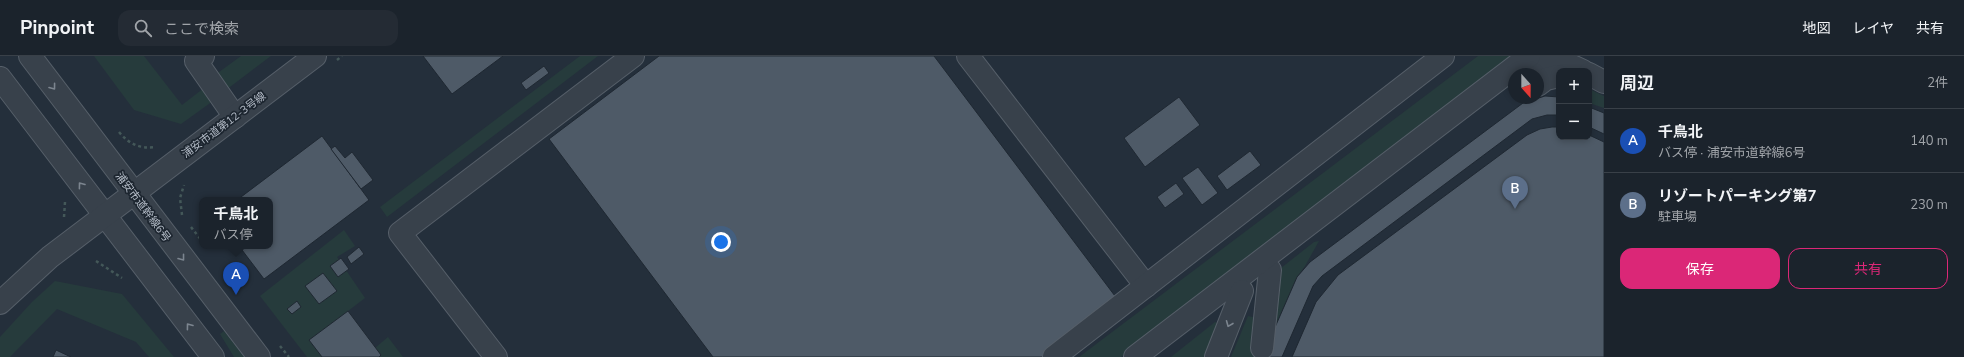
<!DOCTYPE html>
<html lang="ja">
<meta charset="utf-8">
<style>
body{margin:0;font-family:"Nunito Sans","Noto Sans JP",sans-serif;background:#242b34;color:#f1f3f6}
.controls{position:absolute;right:12px;top:12px;display:grid;overflow:hidden;border-radius:8px;box-shadow:0 2px 6px #0003}
.controls button{width:36px;height:36px;display:grid;place-items:center;padding:0;border:0;border-bottom:1px solid #394048;background:#1b232c;color:#f1f3f6;font:20px sans-serif}
.compass{position:absolute;left:1508px;top:12px;width:36px;height:36px;border-radius:50%;background:#1b232c;box-shadow:0 2px 6px #0003;rotate:159deg}
.you{position:absolute;left:721px;top:186px;width:14px;height:14px;margin:-10px;border:3px solid #fff;border-radius:50%;background:#1a73e8;box-shadow:0 0 0 6px #1a73e833}
.badge{display:grid;place-items:center;width:26px;height:26px;border-radius:50%;background:#db2777;color:#fff;font-size:13px;font-weight:700}
.pin{position:absolute;translate:-50% -33px;filter:drop-shadow(0 1px 2px #0008)}
.pin::after{content:'';position:absolute;top:21px;width:14px;height:12px;background:inherit;clip-path:polygon(0 0,100% 0,50% 100%)}
.popup{position:absolute;left:199px;top:141px;width:74px;height:52px;box-sizing:border-box;display:grid;place-content:center;border-radius:8px;background:#1b232c;filter:drop-shadow(0 1px 3px #0005);font-size:13px;white-space:nowrap;color:#a0a4a9}
.popup b{font-size:15px;color:#f1f3f6}
.popup::after{content:'';position:absolute;left:50%;top:100%;margin-left:-8px;border:8px solid transparent;border-top-color:#1b232c}
.list{margin:0;padding:0;list-style:none}
h2{display:flex;justify-content:space-between;align-items:center;height:52px;margin:0;padding:0 16px;font-size:17px}
h2 small{font-size:13px;font-weight:400;color:#a0a4a9}
.list li{display:grid;grid-template-columns:26px 1fr auto;gap:12px;align-items:center;box-sizing:border-box;height:64px;padding:0 16px;border-top:1px solid #394048}
.list b{display:block;font-size:15px;white-space:nowrap}
.list p{margin:0;font-size:13px;white-space:nowrap;color:#a0a4a9}
.list em{font-size:13px;font-style:normal;color:#a0a4a9}
.actions{display:flex;gap:8px;padding:12px 16px}
.actions a{flex:1;padding:9px 0;border:1px solid #db2777;border-radius:12px;text-align:center;font-size:14px;color:#db2777}
.actions .main{background:#db2777;color:#fff}
.icon{flex:none;width:22px;height:22px;fill:none;stroke:currentColor;stroke-width:2;stroke-linecap:round;stroke-linejoin:round}
.map{position:relative;flex:none;width:1604px;height:301px;overflow:hidden}
header{display:flex;align-items:center;gap:24px;box-sizing:border-box;height:56px;padding:0 20px;background:#1b232c;border-bottom:1px solid #394048}
header strong{font-size:19px}
nav{display:flex;gap:22px;margin-inline-start:auto;font-size:14px}
.search{width:280px;height:36px;background:#242b34;display:flex;align-items:center;gap:10px;box-sizing:border-box;padding:0 14px;border-radius:12px;color:#a0a4a9;font-size:15px}
main{display:flex}
aside{flex:1;background:#1b232c}
.map>svg:first-child{display:block}
.green{fill:#263b3c}
.building{fill:#4e5a67;stroke:#1f2832}
.lines{fill:none;stroke-linecap:round;stroke-linejoin:round}
.minor-casing{stroke:#565f69;stroke-width:24}
.path{stroke:#445859;stroke-width:2.5;stroke-dasharray:3 3;stroke-linecap:butt}
.minor{stroke:#38414b;stroke-width:22}
.oneway{stroke:#7c858f}
.labels{text-anchor:middle;dominant-baseline:central;stroke-width:3.5;stroke-linejoin:round;paint-order:stroke}
.street-label{font-size:11px;fill:#b4bcc7;stroke:#1d2630}
</style>
<header>
<strong>Pinpoint</strong>
<div class="search"><svg class="icon" aria-label="search" viewBox="0 0 24 24"><circle cx="10" cy="10" r="6"/><path d="M15 15l6 6"/></svg>ここで検索</div>
<nav><a>地図</a><a>レイヤ</a><a>共有</a></nav>
</header>
<main>
<div class="map">
<svg width="1604" height="301" viewBox="0 0 1604 301">
<rect width="100%" height="100%" fill="#242f3b"/>
<g class="green">
<polygon points="94,0 144,0 182,49 204,32 213,45 181,68 134,54"/>
<polygon points="241,0 271,0 226,34 215,19"/>
<polygon points="580,0 598,0 387,161 380,151"/>
<polygon points="1478,0 1513,0 1121,301 1079,301"/>
<polygon points="1589,33 1604,40 1604,52 1589,47"/>
<polygon points="344,174 355,190 337,201 365,242 348,255 322,301 307,301 260,240"/>
<polygon points="1319,185 1305,210 1297,221 1269,284 1276,216 1314,186"/>
<polygon points="55,225 122,238 174,301 149,301 136,286 57,253 10,301 0,301 0,281 32,246"/>
<polygon points="1248,260 1257,262 1255,299 1254,301 1231,301"/>
<polygon points="1215,266 1221,269 1206,301 1171,301"/>
<polygon points="224,275 244,301 234,301 220,278"/>
<polygon points="388,281 403,301 379,301 375,292"/>
</g>
<g class="building">
<polygon points="423,0 503,0 452,38"/>
<polygon points="659,0 934,0 1118,244 1042,301 713,301 549,83"/>
<polygon points="544,10 549,17 526,34 521,27"/>
<polygon points="1545,40 1559,41 1559,59 1547,59 1532,63 1322,220 1313,230 1282,301 1262,301 1297,221 1310,206 1523,47"/>
<polygon points="1179,41 1200,69 1145,111 1124,82"/>
<polygon points="1589,51 1604,57 1604,78 1589,71"/>
<polygon points="1552,71 1559,71 1559,81 1589,81 1589,79 1604,86 1604,301 1292,301 1316,246 1338,219 1527,79 1540,73"/>
<polygon points="322,80 369,144 264,223 239,190 270,190 270,144 237,144"/>
<polygon points="335,90 345,102 352,96 373,124 361,133 331,93"/>
<polygon points="1250,95 1261,109 1227,134 1217,120"/>
<polygon points="1198,111 1218,137 1202,149 1182,122"/>
<polygon points="1176,127 1184,138 1165,152 1157,141"/>
<polygon points="359,191 364,198 351,208 347,201"/>
<polygon points="341,202 349,213 338,221 330,210"/>
<polygon points="323,217 337,235 319,248 305,230"/>
<polygon points="297,245 301,251 292,258 287,253"/>
<polygon points="348,255 381,299 379,301 322,301 309,284"/>
<polygon points="56,294 71,301 53,301"/>
</g>
<g class="lines">
<defs>
<g id="minor">
<polyline points="30,0 259,301"/>
<polyline points="203,0 196,5 235,61"/>
<polyline points="968,0 1146,230"/>
<path d="M1523 18C1550 2 1554 1 1583 15"/>
<polyline points="1589,18 1604,26"/>
<polyline points="0,22 213,301"/>
<polyline points="1538,29 1546,23 1559,20"/>
<polyline points="0,247 50,201 315,0"/>
<polyline points="1262,292 1270,214"/>
<polyline points="496,301 400,177 633,0"/>
<polyline points="1054,301 1443,0"/>
<polyline points="1135,301 1529,0"/>
<polyline points="1216,301 1242,235"/>
</g>
</defs>
<use href="#minor" class="minor-casing"/>
<g class="path">
<polyline points="337,4 342,0"/>
<path d="M119 76C129 88 140 93 155 91"/>
<polyline points="182,159 180,142 184,129"/>
<polyline points="64,161 65,146"/>
<polyline points="191,171 202,185"/>
<polyline points="96,205 122,222"/>
<polyline points="280,290 289,301"/>
</g>
<use href="#minor" class="minor"/>
</g>
<defs><path id="oneway-chevron" d="M-2-3.5L2.5 0L-2 3.5" fill="none" stroke-width="1.6" stroke-linecap="round" stroke-linejoin="round"/></defs>
<g class="oneway">
<use href="#oneway-chevron" transform="translate(53 31) rotate(53)"/>
<use href="#oneway-chevron" transform="translate(81 129) rotate(-127)"/>
<use href="#oneway-chevron" transform="translate(182 202) rotate(52)"/>
<use href="#oneway-chevron" transform="translate(1229 268) rotate(112)"/>
<use href="#oneway-chevron" transform="translate(189 270) rotate(-127)"/>
</g>
<g class="labels">
<g class="street-label">
<text transform="translate(224 69) rotate(-37)">浦安市道第12-3号線</text>
<text transform="translate(143 151) rotate(53)">浦安市道幹線6号</text>
</g>
</g>
</svg>
<div class="controls">
<button>+</button>
<button>−</button>
</div>
<svg class="compass" viewBox="-18 -18 36 36"><path d="M0-13l5 13h-10z" fill="#e53935"/><path d="M0 13l5-13h-10z" fill="#a0a4a9"/></svg>
<div class="you"></div>
<div class="pin badge" style="left:236px;top:239px;background:#1a4fb4">A</div>
<div class="popup"><b>千鳥北</b>バス停</div>
<div class="pin badge" style="left:1515px;top:153px;background:#5c6f8a">B</div>
</div>
<aside>
<h2>周辺<small>2件</small></h2>
<ul class="list">
<li><span class="badge" style="background:#1a4fb4">A</span><div><b>千鳥北</b><p>バス停 · 浦安市道幹線6号</p></div><em>140 m</em></li>
<li><span class="badge" style="background:#5c6f8a">B</span><div><b>リゾートパーキング第7</b><p>駐車場</p></div><em>230 m</em></li>
</ul>
<div class="actions"><a class="main">保存</a><a>共有</a></div>
</aside>
</main>
